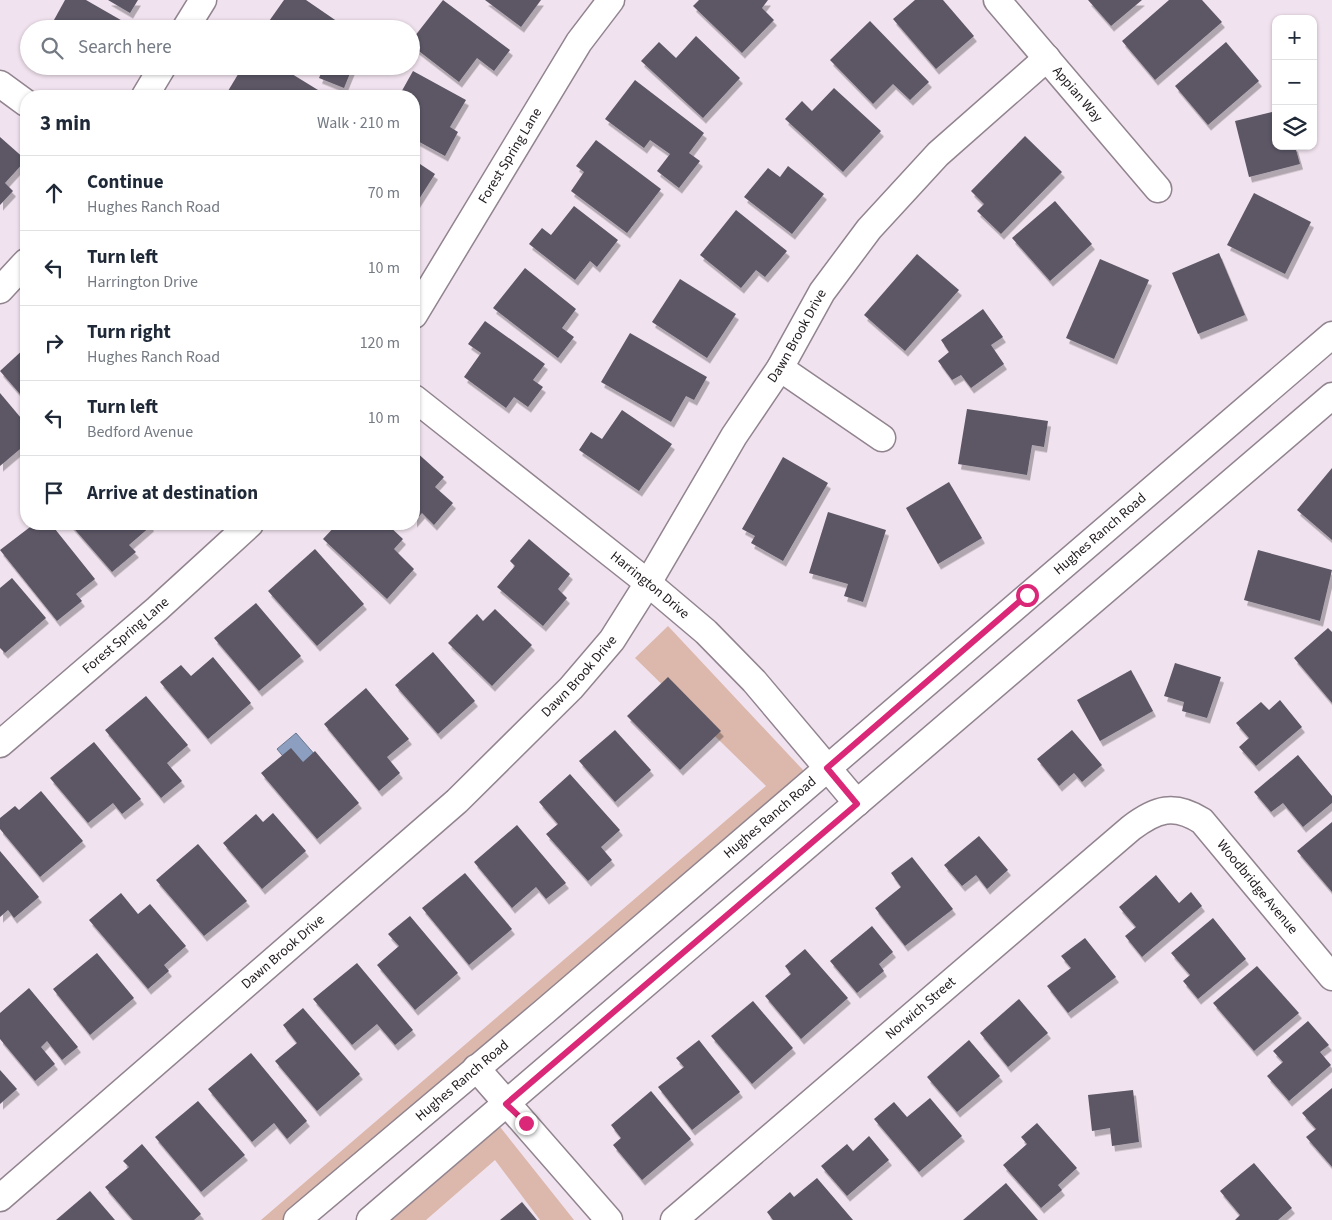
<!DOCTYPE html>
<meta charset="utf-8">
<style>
body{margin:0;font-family:"Source Sans 3",sans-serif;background:#f2f2f3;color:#1f2937}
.controls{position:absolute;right:15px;top:15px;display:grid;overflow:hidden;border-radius:10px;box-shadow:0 1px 4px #0004}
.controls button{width:45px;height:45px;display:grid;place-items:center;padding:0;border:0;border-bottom:1px solid #e0e1e3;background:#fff;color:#1f2937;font:25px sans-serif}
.stop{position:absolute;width:15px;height:15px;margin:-11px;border:4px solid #db2777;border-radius:50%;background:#fff}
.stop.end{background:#db2777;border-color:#fff;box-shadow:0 1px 5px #0008}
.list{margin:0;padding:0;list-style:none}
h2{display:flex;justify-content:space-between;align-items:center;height:65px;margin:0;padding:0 20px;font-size:21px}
h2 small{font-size:16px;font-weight:400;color:#747a83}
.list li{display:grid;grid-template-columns:32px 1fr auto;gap:15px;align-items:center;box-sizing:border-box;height:75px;padding:0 20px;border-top:1px solid #e0e1e3}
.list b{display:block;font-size:19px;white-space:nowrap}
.list p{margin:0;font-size:16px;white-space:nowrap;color:#747a83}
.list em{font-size:16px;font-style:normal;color:#747a83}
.icon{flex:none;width:28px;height:28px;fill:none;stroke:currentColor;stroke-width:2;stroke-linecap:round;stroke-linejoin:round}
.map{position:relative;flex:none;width:1332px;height:1220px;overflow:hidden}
.search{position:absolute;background:#fff;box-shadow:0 1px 4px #0004;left:20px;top:20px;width:400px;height:55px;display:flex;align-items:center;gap:12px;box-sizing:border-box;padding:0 18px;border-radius:28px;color:#747a83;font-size:19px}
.panel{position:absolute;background:#fff;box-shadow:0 1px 4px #0004;left:20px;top:90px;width:400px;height:440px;border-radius:20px}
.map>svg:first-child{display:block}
.green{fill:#dcb7ab}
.water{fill:#8c9fc0;stroke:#6b778f}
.building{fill:#5b5765;filter:url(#shadow)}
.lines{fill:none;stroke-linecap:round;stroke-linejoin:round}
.minor-casing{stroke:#91848f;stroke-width:29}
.minor{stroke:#fff;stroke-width:26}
.route{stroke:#db2777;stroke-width:6}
.labels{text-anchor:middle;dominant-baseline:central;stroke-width:5;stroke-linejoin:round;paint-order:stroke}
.street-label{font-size:14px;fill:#1f1a1e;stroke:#fff}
</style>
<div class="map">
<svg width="1332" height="1220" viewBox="0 0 1332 1220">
<defs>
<filter id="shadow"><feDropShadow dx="3" dy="5.5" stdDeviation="0" flood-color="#0004"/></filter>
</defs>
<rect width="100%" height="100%" fill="#f0e2ee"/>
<g class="green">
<polygon points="668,626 817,785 309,1220 261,1220 766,786 635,658"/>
<polygon points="493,1118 574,1220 540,1220 495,1160 426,1220 372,1220"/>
</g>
<polygon class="water" points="296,733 316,756 296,772 277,749"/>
<g class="building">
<polygon points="65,0 86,0 126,23 122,29 49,29"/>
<polygon points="108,0 138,0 130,13"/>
<polygon points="284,0 306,0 341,24 338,29 275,29 267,24"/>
<polygon points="443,0 510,50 494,71 477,58 459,82 411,45 411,41"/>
<polygon points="485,0 541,0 521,27"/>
<polygon points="699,0 768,0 762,8 774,20 742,53 693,6"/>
<polygon points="915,0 943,0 974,36 936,69 893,19"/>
<polygon points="1088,0 1142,0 1111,26"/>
<polygon points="1169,0 1202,0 1222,22 1155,80 1122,41"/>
<polygon points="870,21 929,82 910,100 893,84 873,104 830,60"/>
<polygon points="696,36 740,78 703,118 641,61 659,42 676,58"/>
<polygon points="1226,42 1259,81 1208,125 1175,86"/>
<polygon points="243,66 279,66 318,90 314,96 225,96"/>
<polygon points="324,66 353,66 344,88 319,78"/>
<polygon points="413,71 466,100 450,127 458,132 445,156 414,139 414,96 399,96"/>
<polygon points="635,80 704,133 689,153 700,161 679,188 657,171 670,154 650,140 644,148 605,119"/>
<polygon points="834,88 881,131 843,172 785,119 802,101 812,111"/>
<polygon points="1276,111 1276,146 1295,146 1300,164 1249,177 1235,121"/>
<polygon points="1025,136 1062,172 1001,234 977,211 984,204 971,191"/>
<polygon points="0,137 26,160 5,183 13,191 0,205"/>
<polygon points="596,140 661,189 627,233 571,191 584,172 576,166"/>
<polygon points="414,160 435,174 414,207"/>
<polygon points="788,166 824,194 792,234 744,197 768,168 780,177"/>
<polygon points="1254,193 1311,222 1285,274 1227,245"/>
<polygon points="1055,201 1092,244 1050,281 1012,238"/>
<polygon points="574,206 618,240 597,267 590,261 575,280 529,244 542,228 551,235"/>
<polygon points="736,210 787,251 765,277 756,270 741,288 700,255"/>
<polygon points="1219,253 1245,315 1198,334 1172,273"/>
<polygon points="917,254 959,290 905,351 864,315"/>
<polygon points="1100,259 1149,280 1114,359 1066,338"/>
<polygon points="525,268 576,309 562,328 574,337 558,358 493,308"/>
<polygon points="680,279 736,314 707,358 652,322"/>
<polygon points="983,309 1003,337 991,345 1004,364 971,388 961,375 952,380 938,361 949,352 941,340"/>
<polygon points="485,321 545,364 533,380 543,387 528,407 514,397 506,408 464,377 481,353 468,344"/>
<polygon points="630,333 707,377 694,400 686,396 671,422 601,382"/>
<polygon points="26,347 26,401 0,371"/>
<polygon points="0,393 26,424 26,444 0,466"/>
<polygon points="967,409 1048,421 1044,447 1032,445 1027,475 958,464"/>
<polygon points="622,410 672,444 639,491 579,450 591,432 602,439"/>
<polygon points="414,450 444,477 435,487 453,503 434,525 422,513 414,522"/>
<polygon points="783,457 828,483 783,561 751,543 755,536 742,529"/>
<polygon points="1332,468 1332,540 1297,510"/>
<polygon points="949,482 982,538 938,564 906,508"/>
<polygon points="828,512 886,530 863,602 844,596 848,584 809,573"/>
<polygon points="34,524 51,524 95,579 76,594 82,601 57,621 0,550"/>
<polygon points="70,524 150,524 151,526 129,545 136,552 112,572"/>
<polygon points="337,524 387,524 403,539 394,549 414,569 387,599 323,539"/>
<polygon points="529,539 570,574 558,589 567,598 543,626 497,587 515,566 510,561"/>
<polygon points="315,549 364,604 317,646 268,591"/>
<polygon points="1258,550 1332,570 1320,621 1244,600"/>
<polygon points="12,578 46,618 5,653 0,648 0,588"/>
<polygon points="256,603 301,656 259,691 214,638"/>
<polygon points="495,609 532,645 492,686 448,643 477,614 483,621"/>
<polygon points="1328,628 1332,632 1332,703 1294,658"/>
<polygon points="433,652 475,701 438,734 395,685"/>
<polygon points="213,657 251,703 208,739 160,682 181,665 191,676"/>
<polygon points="1175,663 1221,677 1207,718 1182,711 1184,702 1164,696"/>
<polygon points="1131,670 1153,711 1100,741 1077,700"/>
<polygon points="668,677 721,731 680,770 627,716"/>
<polygon points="366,688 409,739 387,757 400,773 379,791 324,724"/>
<polygon points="146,696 188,745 167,763 182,781 161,798 105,730"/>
<polygon points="1280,700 1302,727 1256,766 1239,747 1249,738 1236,723 1261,702 1269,710"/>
<polygon points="615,730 651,770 615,802 579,761"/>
<polygon points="1072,730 1102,765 1082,782 1074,773 1059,786 1037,759"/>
<polygon points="94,742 141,799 122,814 113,803 88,823 50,778"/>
<polygon points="291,748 303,762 315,751 359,803 317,839 261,773"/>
<polygon points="1298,755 1332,796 1332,803 1303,827 1283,803 1271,812 1254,792"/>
<polygon points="570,774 620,830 601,847 612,860 588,881 546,834 558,824 539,802"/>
<polygon points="41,791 83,841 40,877 0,829 0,818 15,806 19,810"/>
<polygon points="273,813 306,851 262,889 223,843 256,814 263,822"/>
<polygon points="1332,822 1332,892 1297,851"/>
<polygon points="517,825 566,883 546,899 536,887 512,908 474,862"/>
<polygon points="979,836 1008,870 987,889 976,875 962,886 944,865"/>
<polygon points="198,844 247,901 204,936 156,880"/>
<polygon points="0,851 39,897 14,918 8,910 0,917"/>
<polygon points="912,857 953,909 905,946 875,908 901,887 891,873"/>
<polygon points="465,873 512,929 469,965 422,908"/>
<polygon points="1156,875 1179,903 1191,892 1202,906 1142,957 1125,936 1136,927 1119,907"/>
<polygon points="121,893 138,914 150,904 186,946 164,965 169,971 148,989 89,920"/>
<polygon points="410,916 458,973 415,1010 377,965 399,946 388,934"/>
<polygon points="1213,918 1246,959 1198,999 1183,981 1190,975 1171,953"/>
<polygon points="872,926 893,952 879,964 884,971 857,993 830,961"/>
<polygon points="1085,938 1116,977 1068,1013 1047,986 1071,968 1061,956"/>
<polygon points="805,949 848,998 801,1039 765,996 791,974 785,966"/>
<polygon points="97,953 134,998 90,1035 53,989"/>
<polygon points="357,963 413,1030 395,1045 377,1024 352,1045 313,999"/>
<polygon points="1257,966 1299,1013 1254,1051 1213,1003"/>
<polygon points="29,988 78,1047 62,1060 47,1041 41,1047 55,1064 35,1081 0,1039 0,1013"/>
<polygon points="1019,999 1048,1033 1008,1067 980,1033"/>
<polygon points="753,1001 793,1048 752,1084 711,1036"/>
<polygon points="303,1008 360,1074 317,1111 275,1061 297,1043 283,1025"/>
<polygon points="1308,1021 1329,1045 1320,1052 1331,1065 1289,1101 1267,1076 1283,1062 1273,1051"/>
<polygon points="699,1040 740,1092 692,1130 658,1087 684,1067 676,1058"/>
<polygon points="969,1040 1000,1076 957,1112 927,1077"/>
<polygon points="251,1053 307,1121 287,1139 274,1123 252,1142 208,1089"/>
<polygon points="0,1070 17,1089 0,1104"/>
<polygon points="1332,1088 1332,1167 1306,1137 1316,1129 1302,1113"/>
<polygon points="1133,1090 1139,1142 1112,1146 1110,1128 1092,1131 1088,1095"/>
<polygon points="651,1091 691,1139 642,1180 613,1145 621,1138 611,1125"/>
<polygon points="930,1098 962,1136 919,1172 874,1119 894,1102 907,1117"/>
<polygon points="198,1101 245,1155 201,1192 155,1137"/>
<polygon points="1037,1123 1077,1168 1058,1185 1062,1190 1041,1208 1003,1165 1027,1144 1021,1137"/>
<polygon points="869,1136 889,1160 847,1196 821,1166 847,1144 853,1151"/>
<polygon points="142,1144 201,1214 194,1220 133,1220 105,1187 129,1167 123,1161"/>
<polygon points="1254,1163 1292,1208 1278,1220 1235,1220 1240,1215 1220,1191"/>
<polygon points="817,1178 853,1220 773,1220 767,1212 790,1192 794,1197"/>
<polygon points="1006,1183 1038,1220 963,1220"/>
<polygon points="90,1191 115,1220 56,1220"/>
<polygon points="522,1202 537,1220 500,1220"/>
</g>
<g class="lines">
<defs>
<g id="minor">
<path id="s1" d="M997 0 1158 189"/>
<polyline points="185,29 203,0"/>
<polyline points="0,84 26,103"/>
<polyline points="145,96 163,66"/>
<polyline points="0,290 26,262"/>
<path id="s2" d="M414 315 579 42 611 0"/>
<polyline points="780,368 882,438"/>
<path id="s3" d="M414 398 648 583 706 632 754 681 857 803"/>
<path id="s4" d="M0 744 157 609 250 524"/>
<polyline points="476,1068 609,1220"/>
<path id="s5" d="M0 1198 457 801 571 688 612 640 648 583 734 436 780 368 822 292 869 229 938 154 1047 58"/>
<path id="s6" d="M297 1220 545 1011 1332 335"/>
<polyline points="370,1220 1332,396"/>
<path id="s7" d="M674 1220 1131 828C1156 809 1174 803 1202 821L1332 977"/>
</g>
</defs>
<use href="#minor" class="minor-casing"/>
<use href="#minor" class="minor"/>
</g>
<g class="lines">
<polyline class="route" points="526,1123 506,1104 857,804 827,768 1027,595"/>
</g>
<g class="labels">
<g class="street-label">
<text stroke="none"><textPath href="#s1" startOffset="124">Appian Way</textPath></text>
<text stroke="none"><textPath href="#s2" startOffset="186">Forest Spring Lane</textPath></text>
<text stroke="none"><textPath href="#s5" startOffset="1185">Dawn Brook Drive</textPath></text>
<text stroke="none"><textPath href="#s6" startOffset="1056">Hughes Ranch Road</textPath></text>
<text stroke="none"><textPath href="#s3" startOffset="301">Harrington Drive</textPath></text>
<text stroke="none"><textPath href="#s4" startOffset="166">Forest Spring Lane</textPath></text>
<text stroke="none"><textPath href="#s5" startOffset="780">Dawn Brook Drive</textPath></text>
<text stroke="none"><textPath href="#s6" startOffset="621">Hughes Ranch Road</textPath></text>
<text stroke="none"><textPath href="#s7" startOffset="766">Woodbridge Avenue</textPath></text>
<text stroke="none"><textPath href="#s5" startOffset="375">Dawn Brook Drive</textPath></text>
<text stroke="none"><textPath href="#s7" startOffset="325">Norwich Street</textPath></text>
<text stroke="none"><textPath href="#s6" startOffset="216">Hughes Ranch Road</textPath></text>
</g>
</g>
</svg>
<div class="controls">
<button>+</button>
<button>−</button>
<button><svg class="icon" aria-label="layers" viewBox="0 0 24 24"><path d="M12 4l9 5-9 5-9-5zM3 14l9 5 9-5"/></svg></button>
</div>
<div class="stop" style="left:1027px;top:595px"></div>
<div class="stop end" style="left:526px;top:1123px"></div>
<div class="search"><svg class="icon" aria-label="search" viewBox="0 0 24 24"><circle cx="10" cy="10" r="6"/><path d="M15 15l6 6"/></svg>Search here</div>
<section class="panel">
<h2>3 min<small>Walk · 210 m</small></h2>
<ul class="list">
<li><svg class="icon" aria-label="ahead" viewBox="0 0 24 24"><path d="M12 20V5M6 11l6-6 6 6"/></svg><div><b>Continue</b><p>Hughes Ranch Road</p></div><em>70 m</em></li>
<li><svg class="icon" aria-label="left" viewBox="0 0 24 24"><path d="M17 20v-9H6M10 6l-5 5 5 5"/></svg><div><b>Turn left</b><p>Harrington Drive</p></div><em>10 m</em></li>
<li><svg class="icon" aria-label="right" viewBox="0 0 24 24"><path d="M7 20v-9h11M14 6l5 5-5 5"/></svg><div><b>Turn right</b><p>Hughes Ranch Road</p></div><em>120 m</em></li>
<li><svg class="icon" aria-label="left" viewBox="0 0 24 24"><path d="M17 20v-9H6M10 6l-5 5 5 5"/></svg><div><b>Turn left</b><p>Bedford Avenue</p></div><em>10 m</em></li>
<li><svg class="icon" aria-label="arrive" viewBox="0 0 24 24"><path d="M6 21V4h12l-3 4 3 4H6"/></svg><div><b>Arrive at destination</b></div></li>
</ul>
</section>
</div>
